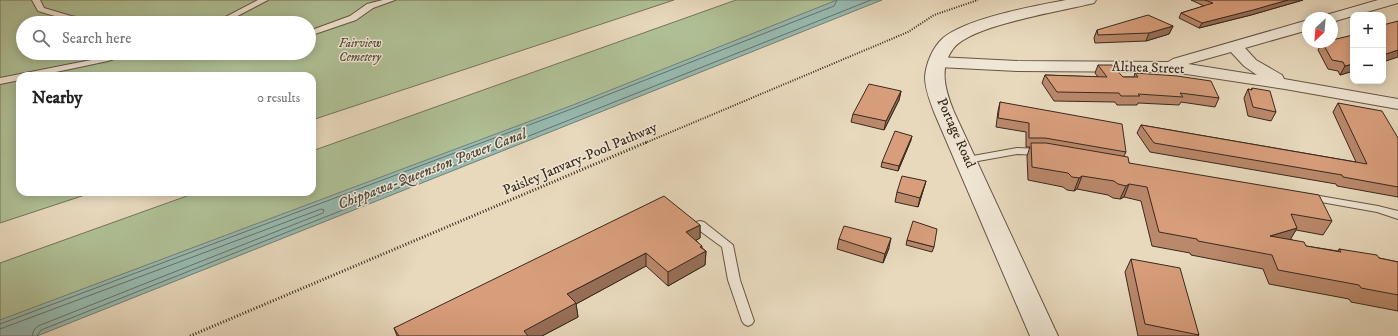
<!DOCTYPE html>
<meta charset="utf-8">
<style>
body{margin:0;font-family:"IM FELL DW Pica",serif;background:#f2f2f2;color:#222}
.controls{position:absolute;right:12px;top:12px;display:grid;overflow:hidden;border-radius:8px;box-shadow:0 2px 10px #0003}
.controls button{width:36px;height:36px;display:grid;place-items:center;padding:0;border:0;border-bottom:1px solid #e0e0e0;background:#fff;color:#222;font:20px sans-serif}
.compass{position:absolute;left:1302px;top:12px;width:36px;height:36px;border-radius:50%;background:#fff;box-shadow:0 2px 10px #0003;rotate:206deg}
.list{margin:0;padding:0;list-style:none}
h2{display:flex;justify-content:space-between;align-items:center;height:52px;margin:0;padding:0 16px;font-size:17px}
h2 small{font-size:13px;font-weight:400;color:#767676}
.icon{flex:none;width:22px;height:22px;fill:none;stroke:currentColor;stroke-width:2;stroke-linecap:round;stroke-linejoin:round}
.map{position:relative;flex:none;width:1398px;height:336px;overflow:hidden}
.search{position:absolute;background:#fff;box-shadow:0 2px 10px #0003;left:16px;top:16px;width:300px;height:44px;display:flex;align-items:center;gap:10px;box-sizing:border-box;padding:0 14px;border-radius:22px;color:#767676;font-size:15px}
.panel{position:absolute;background:#fff;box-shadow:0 2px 10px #0003;left:16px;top:72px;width:300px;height:124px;border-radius:12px}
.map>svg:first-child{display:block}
.green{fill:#b0c096;stroke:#75745a;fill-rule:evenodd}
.water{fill:#97bab1;stroke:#728076}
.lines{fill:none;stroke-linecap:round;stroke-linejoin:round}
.shore{stroke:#687268;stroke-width:1}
.service-casing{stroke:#665546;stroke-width:2}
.minor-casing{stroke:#665546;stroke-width:2}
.tertiary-casing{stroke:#665546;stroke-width:2}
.path-far1{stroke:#3a291e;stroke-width:2;stroke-dasharray:1 1.5;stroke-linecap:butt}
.path{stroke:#3a291e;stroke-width:3;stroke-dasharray:1 2;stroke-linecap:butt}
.service{fill:#f0e6d4;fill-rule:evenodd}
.minor{fill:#f0e6d4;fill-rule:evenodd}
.tertiary{fill:#f0e6d4;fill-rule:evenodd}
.wall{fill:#ba886b;stroke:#3a291e}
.shaded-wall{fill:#976f57;stroke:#3a291e}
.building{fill:#d89e7c;stroke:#3a291e}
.labels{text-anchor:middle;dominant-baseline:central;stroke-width:3;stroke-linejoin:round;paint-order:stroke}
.far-park-label{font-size:12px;font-style:italic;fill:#584f3c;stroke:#f0e6d4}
.street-label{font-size:14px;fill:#3a291e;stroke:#f0e6d4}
.water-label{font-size:15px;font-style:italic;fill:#514d43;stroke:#f0e6d4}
</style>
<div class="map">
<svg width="1398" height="336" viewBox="0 0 1398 336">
<rect width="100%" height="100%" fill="#e8d9bd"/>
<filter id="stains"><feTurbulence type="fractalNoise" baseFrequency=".005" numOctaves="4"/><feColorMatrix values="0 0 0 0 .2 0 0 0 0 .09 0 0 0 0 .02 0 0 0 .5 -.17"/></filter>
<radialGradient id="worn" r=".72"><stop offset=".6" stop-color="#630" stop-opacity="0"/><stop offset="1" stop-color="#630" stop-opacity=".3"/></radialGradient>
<g class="green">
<path d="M0 0H674L312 120V76H20V192H94L0 223ZM23 23H309V53H23Z"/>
<polygon points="736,0 852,0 0,327 0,263 198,192 312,192 312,151"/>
</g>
<polygon class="water" points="837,0 882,0 37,336 0,336 0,320 573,105"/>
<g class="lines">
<g class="shore">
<polyline points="0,324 574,108 834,6 837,0"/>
<polyline points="0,329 321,209 324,210 323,213 38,326 34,330 32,336"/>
<polyline points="37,336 41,330 871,0"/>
</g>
<defs>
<g id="service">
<path d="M32 0H40L44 8 71 16 97 21 98 23C77 23 58 17 38 11Z"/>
<polygon points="258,0 268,0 224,23 214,23"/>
<polygon points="383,0 395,0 373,8 356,20 309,36 309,31 350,16 367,4"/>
<polygon points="119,53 131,53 108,61 37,76 20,76 20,80 0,84 0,78 106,57"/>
<path d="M236 53H254C250 57 240 57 236 53Z"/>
<polygon points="1017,148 1042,149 1047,152 1042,155 1017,154 967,163 962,160 967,157"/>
<polygon points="1308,194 1378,206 1398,211 1398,219 1377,212 1304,199 1303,197"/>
<polygon points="700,221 704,222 733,245 740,280 754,321 752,324 748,326 744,324 742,321 728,280 722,247 696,228 695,225 696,222"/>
</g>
<g id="minor">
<polygon points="1378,0 1398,0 1398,3 1332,22 1332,18 1324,18 1326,15"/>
<path d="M1308 20V30L1245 48 1256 60 1282 75 1284 79 1398 99V109L1285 89 1173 72 1017 71 938 67 932 65 930 62 932 59 938 57 1017 61 1168 62 1173 59ZM1231 52 1244 66 1257 75 1188 64Z"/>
</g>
<path id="tertiary" d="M1066 0H1096L1094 3C1063 11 970 25 953 49 938 69 946 92 954 112L1058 336H1030L934 112C930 101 925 89 925 77 926 63 933 47 943 38 967 18 1034 6 1066 0Z"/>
</defs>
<use href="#service" class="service-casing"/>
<use href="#minor" class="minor-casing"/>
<use href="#tertiary" class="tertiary-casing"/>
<polyline class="path-far1" points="645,143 908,32 934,15 978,0"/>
<polyline class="path" points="190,336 647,142"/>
<use href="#service" class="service"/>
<use href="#minor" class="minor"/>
<use href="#tertiary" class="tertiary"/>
</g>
<g class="wall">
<polygon points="1191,0 1303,0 1251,15 1199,28 1179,18 1181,13 1204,6"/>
<polygon points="1173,26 1169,34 1146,41 1095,43 1094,38 1097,30"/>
<polygon points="1322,42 1353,71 1340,75 1338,71 1328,69 1318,50"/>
<polygon points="1098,65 1123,77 1134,77 1135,73 1219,98 1215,107 1181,102 1179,105 1138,103 1137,105 1117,105 1115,102 1054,101 1042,83 1045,75 1098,77 1095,73"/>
<polygon points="1252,88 1276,112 1271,121 1248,116 1244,98 1248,89 1251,90"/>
<polygon points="901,91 899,100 884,130 851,122 853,114"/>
<polygon points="1000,102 1126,152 1124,156 1129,163 1332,221 1323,235 1296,230 1290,239 1306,246 1338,251 1339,249 1379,258 1398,262 1398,311 1351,302 1349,299 1269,284 1263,269 1191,255 1190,253 1152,246 1141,201 1124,197 1120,199 1113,198 1108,195 1077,189 1074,191 1067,190 1063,187 1028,180 1027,156 1030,147 1026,147 1026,132 996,127 998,111"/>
<polygon points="1338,103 1398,138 1398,197 1337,186 1336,184 1150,152 1137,133 1141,125 1356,162 1333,112"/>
<polygon points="911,140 898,171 881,167 882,162"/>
<polygon points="926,181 923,191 918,207 895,202 897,192"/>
<polygon points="700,225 700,238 696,240 702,248 706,251 705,265 668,286 646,266 576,304 578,317 542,336 397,336 394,328"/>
<polygon points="839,239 889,248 883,263 837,249"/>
<polygon points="907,240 934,247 932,252 906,245"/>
<polygon points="1131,259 1199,335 1198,336 1138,336 1125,272"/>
</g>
<g class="shaded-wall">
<polygon points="1288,0 1303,0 1251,15 1199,28 1202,23"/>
<polygon points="1173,26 1169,34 1146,41 1149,33"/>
<polygon points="1398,50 1398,57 1383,62 1383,55"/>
<polygon points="1353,64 1353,71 1340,75 1345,66"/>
<polygon points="901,91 899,100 884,130 886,121"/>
<polygon points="912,136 911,140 898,171 899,166"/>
<polygon points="1082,176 1077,189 1074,191 1079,178"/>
<polygon points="926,181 923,191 918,207 920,198"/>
<polygon points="1129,184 1124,197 1120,199 1126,186"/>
<polygon points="700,225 700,238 687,245 686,232"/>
<polygon points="1297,228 1289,242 1270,236"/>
<polygon points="891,238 889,248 883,263 885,254"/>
<polygon points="702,246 702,253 706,251 705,265 668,286 668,272"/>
<polygon points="646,253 646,266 576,304 578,317 542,336 525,336 524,331 567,294"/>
</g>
<g class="building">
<polygon points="1205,0 1288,0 1253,10 1202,23 1181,13 1213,3"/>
<polygon points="1148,15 1173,26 1149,33 1098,35 1097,30"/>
<polygon points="1398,21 1398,50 1383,55 1383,25"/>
<polygon points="1353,35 1353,64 1345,66 1343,62 1332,60 1322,42 1332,42 1332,40"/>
<polygon points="1098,65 1112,65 1123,77 1138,77 1135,73 1177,76 1211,81 1219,98 1180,93 1183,97 1138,94 1140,96 1121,96 1119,93 1057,92 1045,75 1107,77"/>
<polygon points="869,84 901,91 886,121 853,114"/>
<polygon points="1252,88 1270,91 1276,112 1253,107 1248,89 1252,90"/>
<polygon points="1000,102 1122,124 1126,152 1045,138 1029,138 1029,123 998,118"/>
<polygon points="1338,103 1382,111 1398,138 1398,187 1343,177 1342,175 1154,143 1141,125 1367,164"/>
<polygon points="895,131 912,136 899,166 882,162"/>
<polygon points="1031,143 1046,143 1128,157 1129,163 1319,195 1332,221 1291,214 1297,228 1270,236 1304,242 1306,246 1341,252 1339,249 1377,255 1379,258 1398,262 1398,295 1361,288 1359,285 1278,270 1272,255 1198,241 1197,239 1159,232 1147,187 1129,184 1126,186 1118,184 1114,181 1082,176 1079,178 1072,177 1068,173 1032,167"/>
<polygon points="902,176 926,181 920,198 897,192"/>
<polygon points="664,196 700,225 686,232 702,246 700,247 706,251 668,272 646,253 567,294 576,303 524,331 528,336 399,336 394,328"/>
<polygon points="913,221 937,229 934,247 907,240"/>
<polygon points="844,226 891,238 885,254 839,239"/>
<polygon points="1131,259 1180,268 1199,335 1145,324"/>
</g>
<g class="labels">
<g class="far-park-label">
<text x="360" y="43">Fairview<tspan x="360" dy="14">Cemetery</tspan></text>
</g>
<g class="street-label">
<text transform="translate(1148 68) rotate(2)">Althea Street</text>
<text transform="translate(956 133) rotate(66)">Portage Road</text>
<text transform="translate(580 159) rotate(-23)">Paisley Janvary-Pool Pathway</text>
</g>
<g class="water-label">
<text transform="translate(432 169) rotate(-21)">Chippawa-Queenston Power Canal</text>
</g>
</g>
<rect width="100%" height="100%" filter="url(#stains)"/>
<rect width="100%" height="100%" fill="url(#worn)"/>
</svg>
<div class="controls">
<button>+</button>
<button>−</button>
</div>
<svg class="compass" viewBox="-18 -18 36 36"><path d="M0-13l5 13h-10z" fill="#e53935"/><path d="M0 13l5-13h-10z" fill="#767676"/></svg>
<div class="search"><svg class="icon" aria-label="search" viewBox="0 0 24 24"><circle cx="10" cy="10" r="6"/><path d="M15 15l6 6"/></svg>Search here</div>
<section class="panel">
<h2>Nearby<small>0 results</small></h2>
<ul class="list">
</ul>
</section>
</div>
